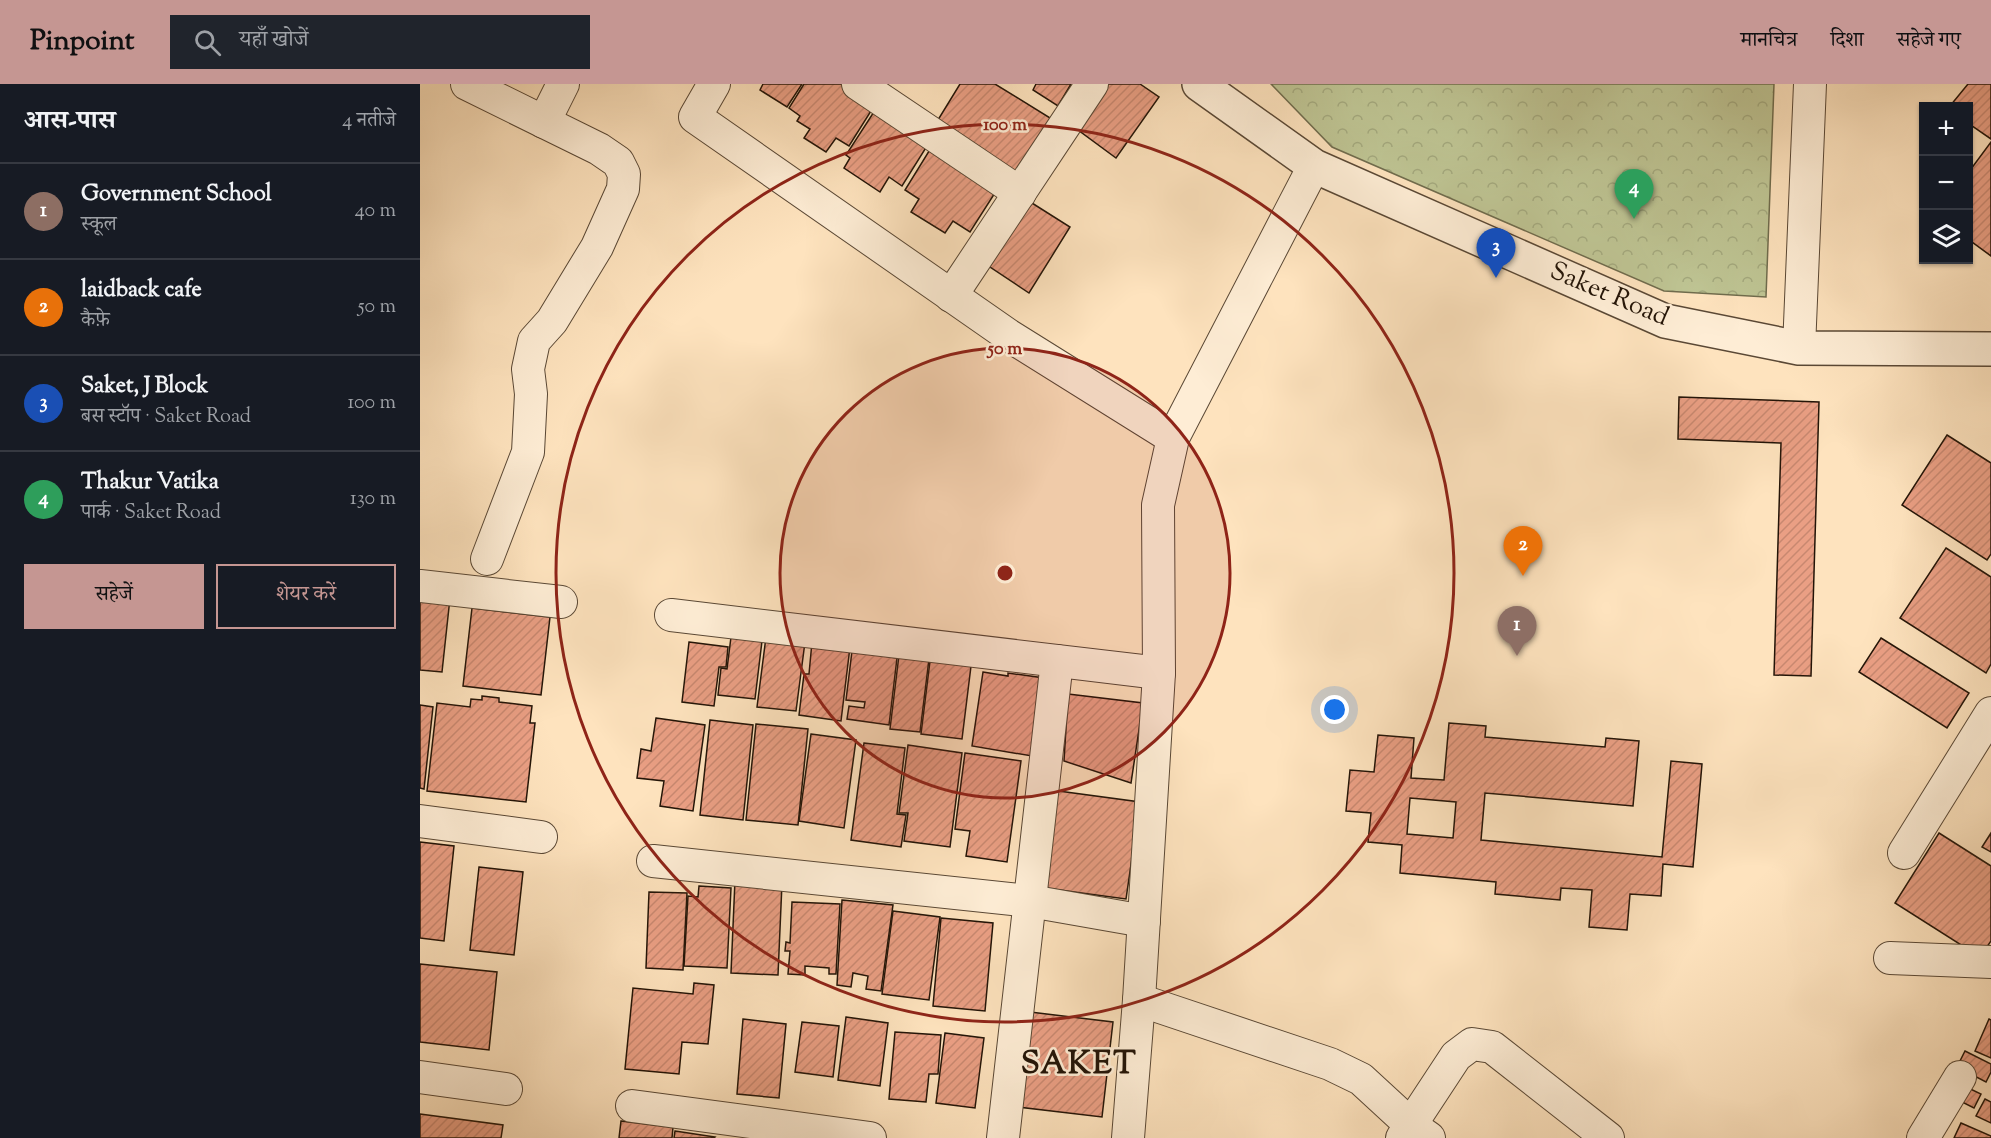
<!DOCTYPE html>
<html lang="hi">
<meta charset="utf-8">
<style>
body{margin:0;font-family:"Sorts Mill Goudy","Noto Serif Devanagari",serif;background:#20242c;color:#f1f3f6}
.controls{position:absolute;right:18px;top:18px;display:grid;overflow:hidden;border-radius:0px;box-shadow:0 2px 4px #0004}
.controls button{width:54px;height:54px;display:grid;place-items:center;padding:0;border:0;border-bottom:2px solid #363941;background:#171b24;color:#f1f3f6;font:30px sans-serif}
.you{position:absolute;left:915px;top:626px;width:21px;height:21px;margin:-15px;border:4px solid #fff;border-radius:50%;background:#1a73e8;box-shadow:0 0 0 9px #1a73e833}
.badge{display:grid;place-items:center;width:39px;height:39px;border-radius:50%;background:#c59692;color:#fff;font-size:20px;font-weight:700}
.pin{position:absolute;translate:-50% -50px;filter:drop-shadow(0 2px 3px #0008)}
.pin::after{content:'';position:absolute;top:32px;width:21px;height:18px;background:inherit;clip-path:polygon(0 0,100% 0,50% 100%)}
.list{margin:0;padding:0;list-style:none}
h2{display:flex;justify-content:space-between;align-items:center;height:78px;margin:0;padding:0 24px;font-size:26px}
h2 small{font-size:20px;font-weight:400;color:#9ea1a6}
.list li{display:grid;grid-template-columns:39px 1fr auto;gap:18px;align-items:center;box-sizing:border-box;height:96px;padding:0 24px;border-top:2px solid #363941}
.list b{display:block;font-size:22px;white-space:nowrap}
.list p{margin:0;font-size:20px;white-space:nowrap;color:#9ea1a6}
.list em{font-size:20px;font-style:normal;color:#9ea1a6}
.actions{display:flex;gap:12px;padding:18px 24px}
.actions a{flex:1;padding:14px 0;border:2px solid #c59692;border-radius:0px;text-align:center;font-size:21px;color:#c59692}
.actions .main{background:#c59692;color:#111}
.icon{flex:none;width:33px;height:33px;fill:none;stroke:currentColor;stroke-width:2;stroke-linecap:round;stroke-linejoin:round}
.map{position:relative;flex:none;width:1571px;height:1054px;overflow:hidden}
header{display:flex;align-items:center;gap:36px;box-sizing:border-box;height:84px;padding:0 30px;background:#c59692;color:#111}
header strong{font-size:28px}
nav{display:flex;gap:33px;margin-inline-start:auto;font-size:21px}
.search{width:420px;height:54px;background:#20242c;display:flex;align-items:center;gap:15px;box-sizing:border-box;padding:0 21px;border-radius:0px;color:#9ea1a6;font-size:22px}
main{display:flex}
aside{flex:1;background:#171b24}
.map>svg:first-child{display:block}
.park{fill:url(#park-crowns);stroke:#706c4d;stroke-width:1.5}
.building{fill:url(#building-hatch);stroke:#231407;stroke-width:1.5;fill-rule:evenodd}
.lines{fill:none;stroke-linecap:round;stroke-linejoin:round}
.minor-casing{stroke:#5a4835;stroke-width:34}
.tertiary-casing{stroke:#5a4835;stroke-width:36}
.minor{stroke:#feedd5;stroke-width:32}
.tertiary{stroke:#feedd5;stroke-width:33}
.ring{fill:none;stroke:#8f2418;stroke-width:3}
.labels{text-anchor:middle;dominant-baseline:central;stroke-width:5;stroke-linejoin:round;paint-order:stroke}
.street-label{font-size:26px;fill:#231407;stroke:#feedd5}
.district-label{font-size:32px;font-weight:bold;letter-spacing:1.5px;fill:#231407;stroke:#feedd5}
.centre{fill:#8f2418;stroke:#feedd5;stroke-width:3}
.ring-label{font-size:18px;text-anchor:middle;font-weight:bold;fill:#8f2418;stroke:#feedd5;stroke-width:5;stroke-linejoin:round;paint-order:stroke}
</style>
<header>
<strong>Pinpoint</strong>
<div class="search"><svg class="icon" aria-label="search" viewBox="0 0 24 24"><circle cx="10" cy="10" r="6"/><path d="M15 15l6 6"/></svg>यहाँ खोजें</div>
<nav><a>मानचित्र</a><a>दिशा</a><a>सहेजे गए</a></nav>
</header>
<main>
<aside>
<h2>आस-पास<small>4 नतीजे</small></h2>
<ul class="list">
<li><span class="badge" style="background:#8d6e63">1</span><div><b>Government School</b><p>स्कूल</p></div><em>40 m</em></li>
<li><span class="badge" style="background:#e8710a">2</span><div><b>laidback cafe</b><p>कैफ़े</p></div><em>50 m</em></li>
<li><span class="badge" style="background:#1a4fb4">3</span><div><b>Saket, J Block</b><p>बस स्टॉप · Saket Road</p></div><em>100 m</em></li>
<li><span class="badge" style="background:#2e9e5b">4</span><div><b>Thakur Vatika</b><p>पार्क · Saket Road</p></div><em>130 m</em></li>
</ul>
<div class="actions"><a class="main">सहेजें</a><a>शेयर करें</a></div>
</aside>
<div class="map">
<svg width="1571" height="1054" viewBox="0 0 1571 1054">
<defs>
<pattern id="park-crowns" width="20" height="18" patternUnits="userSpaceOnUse" patternTransform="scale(1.5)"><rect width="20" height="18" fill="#bec493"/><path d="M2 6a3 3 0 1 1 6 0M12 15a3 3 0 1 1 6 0" fill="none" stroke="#a3a87d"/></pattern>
<pattern id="building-hatch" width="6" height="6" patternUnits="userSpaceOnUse" patternTransform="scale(1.5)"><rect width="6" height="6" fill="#ea9f84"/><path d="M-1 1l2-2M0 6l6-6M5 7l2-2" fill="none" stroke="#c88870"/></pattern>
</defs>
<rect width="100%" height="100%" fill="#fee3be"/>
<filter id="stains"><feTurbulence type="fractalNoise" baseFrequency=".00333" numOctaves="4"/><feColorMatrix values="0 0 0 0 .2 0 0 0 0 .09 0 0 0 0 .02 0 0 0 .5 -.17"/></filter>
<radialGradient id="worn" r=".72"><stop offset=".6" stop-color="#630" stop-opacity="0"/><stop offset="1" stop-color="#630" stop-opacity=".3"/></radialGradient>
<polygon class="park" points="851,0 1354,0 1346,213 1244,207 912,63"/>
<g class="building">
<polygon points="343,0 382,0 367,23 340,6"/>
<polygon points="384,0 426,0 456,19 429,62 416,54 406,68 384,54 390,45 377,37 380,32 369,24"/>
<polygon points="540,0 575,0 635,37 597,97 513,44"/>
<polygon points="616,0 651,0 638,22 613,6"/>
<polygon points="682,0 720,0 739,13 696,74 654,43"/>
<polygon points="1548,0 1571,0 1571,55 1548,39 1548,22 1530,22"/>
<polygon points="459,20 512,54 482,102 469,93 460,108 424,84 430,74 426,71"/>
<polygon points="1571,58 1571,172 1548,155 1548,89"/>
<polygon points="514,59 580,101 550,148 533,137 525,149 491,128 499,115 485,106"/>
<polygon points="604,114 650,143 609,209 561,177"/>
<polygon points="1259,313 1399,318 1391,592 1354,591 1361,359 1258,355"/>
<polygon points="1527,351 1571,379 1571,470 1567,476 1482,421"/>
<polygon points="1526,464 1571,493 1571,580 1566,589 1480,534"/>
<polygon points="0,510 30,514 22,588 0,586"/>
<polygon points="52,524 130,533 121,611 43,602"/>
<polygon points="311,553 342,557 335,615 298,611 301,584 307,585"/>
<polygon points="346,553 385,558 376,627 337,623"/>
<polygon points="1461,554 1549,609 1527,644 1439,588"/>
<polygon points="269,558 308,563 306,583 299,583 294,622 262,618"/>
<polygon points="392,558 430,563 421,637 379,631 384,590 389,590"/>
<polygon points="432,567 477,574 469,641 427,635 429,622 444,624 445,618 426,616"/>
<polygon points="511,569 552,574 542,655 501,650"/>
<polygon points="479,571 509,575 500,648 470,645"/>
<polygon points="563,588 588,592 588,589 624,594 612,672 552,662"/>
<polygon points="648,610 723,619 711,699 644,677"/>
<polygon points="62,612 79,614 79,618 112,622 110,639 115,639 106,718 7,707 17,619 50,623 51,615 62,616"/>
<polygon points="0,621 13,623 4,705 0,704"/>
<polygon points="236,634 285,641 273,727 240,722 244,697 217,694 221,665 231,667"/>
<polygon points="290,636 333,641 323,736 280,731"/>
<path d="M1029 639 1066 642 1065 653 1185 663 1186 654 1219 657 1213 722 1065 709 1061 756 1242 773 1251 677 1282 680 1273 783 1243 780 1241 812 1210 810 1207 846 1169 843 1172 806 1141 804 1140 816 1075 810 1076 798 980 789 982 761 948 758 951 729 926 727 930 686 954 688 958 651 994 654 991 694 1024 696ZM990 714 1036 718 1033 754 987 750Z"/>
<polygon points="336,640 388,645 378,741 326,736"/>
<polygon points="391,650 436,656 424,744 379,737"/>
<polygon points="444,659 485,664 477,730 486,731 481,763 431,756"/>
<polygon points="488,661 542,669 530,763 484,757 488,729 479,729"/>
<polygon points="545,669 601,677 587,778 546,772 550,747 535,745"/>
<polygon points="631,706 720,718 706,815 617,803"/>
<polygon points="1519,749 1571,782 1571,857 1560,873 1475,819"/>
<polygon points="1571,749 1571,768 1562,763"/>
<polygon points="0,758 34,762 24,857 0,854"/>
<polygon points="59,783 103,788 94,871 50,866"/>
<polygon points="315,796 362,799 358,891 311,889"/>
<polygon points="279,802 311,804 307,884 264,882 268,812 278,813"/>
<polygon points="229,808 267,809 263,886 226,884"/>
<polygon points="422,816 473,821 461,907 446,905 448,892 433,889 431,903 417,901"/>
<polygon points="372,818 420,820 416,890 409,890 409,884 385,882 385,891 368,890 370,867 365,867 366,858 370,859"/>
<polygon points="473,827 520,833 509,916 462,910"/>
<polygon points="521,834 573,839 565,927 513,922"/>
<polygon points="0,880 77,888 69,966 0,958"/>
<polygon points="274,899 294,901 288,960 262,958 259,990 205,985 213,904 273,910"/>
<polygon points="610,928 693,938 682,1033 598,1023"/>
<polygon points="426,933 468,939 460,1002 418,996"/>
<polygon points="323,935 366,940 359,1014 317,1010"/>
<polygon points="1569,935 1571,936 1571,974 1555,967"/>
<polygon points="382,938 419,942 413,993 375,988"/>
<polygon points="475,948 521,951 518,990 509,990 506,1018 469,1015"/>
<polygon points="525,949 564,954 555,1024 516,1019"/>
<polygon points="1545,967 1571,980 1571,988 1566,998 1537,983"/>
<polygon points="1540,1000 1561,1010 1554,1024 1534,1014"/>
<polygon points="1565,1015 1571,1018 1571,1039 1556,1032"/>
<polygon points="0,1030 83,1041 81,1054 0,1054"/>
<polygon points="201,1037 253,1043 252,1054 199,1054"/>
<polygon points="1541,1039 1571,1052 1571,1054 1534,1054"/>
<polygon points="255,1047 295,1053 294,1054 254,1054"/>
</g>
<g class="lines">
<defs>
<g id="minor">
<polyline points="47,0 179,65 198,78 204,90 203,105 177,163 132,237 114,257 108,285 111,310 108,368 67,475"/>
<polyline points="294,0 275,33 588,251 753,354"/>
<polyline points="438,0 600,109"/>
<polyline points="124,38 143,0"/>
<polyline points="531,212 672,0"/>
<polyline points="1379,264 1390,0"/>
<polyline points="0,502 141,518"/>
<polyline points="251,531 739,589"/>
<polyline points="0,737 121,753"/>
<polyline points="1484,769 1571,629"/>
<polyline points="233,777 610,817 724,837"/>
<polyline points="1470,874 1571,878"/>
<polyline points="719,916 910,980 941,995 992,1042 1009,1054"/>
<polyline points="0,993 86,1005"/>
<polyline points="212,1022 450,1054"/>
<polyline points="583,1054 637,577"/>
<polyline points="708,1054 719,916 739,589 738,421 753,354 894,82"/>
<polyline points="982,1054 1036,972 1052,960 1072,963 1188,1054"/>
<polyline points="1503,1054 1540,993"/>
</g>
<polyline id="tertiary" points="779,0 894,82 1245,237 1379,264 1571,265"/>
</defs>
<use href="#minor" class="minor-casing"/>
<use href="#tertiary" class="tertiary-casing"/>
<use href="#minor" class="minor"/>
<use href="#tertiary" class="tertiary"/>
</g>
<circle cx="585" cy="489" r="225" fill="#8f2418" fill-opacity=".12"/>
<g class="ring">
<circle cx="585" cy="489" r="225"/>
<circle cx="585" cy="489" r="449"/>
</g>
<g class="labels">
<g class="street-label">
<text transform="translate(1189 211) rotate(23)">Saket Road</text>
</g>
<g class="district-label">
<text x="659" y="981">SAKET</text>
</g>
</g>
<circle cx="585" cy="489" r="9" class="centre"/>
<g class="ring-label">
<text x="585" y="46">100 m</text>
<text x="585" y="270">50 m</text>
</g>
<rect width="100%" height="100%" filter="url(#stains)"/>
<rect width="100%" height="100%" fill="url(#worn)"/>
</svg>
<div class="controls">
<button>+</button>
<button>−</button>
<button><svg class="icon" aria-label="layers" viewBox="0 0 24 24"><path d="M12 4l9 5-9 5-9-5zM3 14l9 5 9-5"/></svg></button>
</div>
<div class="you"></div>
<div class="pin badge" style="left:1097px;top:572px;background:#8d6e63">1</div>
<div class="pin badge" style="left:1103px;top:492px;background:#e8710a">2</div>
<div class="pin badge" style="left:1076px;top:194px;background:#1a4fb4">3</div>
<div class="pin badge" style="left:1214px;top:135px;background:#2e9e5b">4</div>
</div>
</main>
